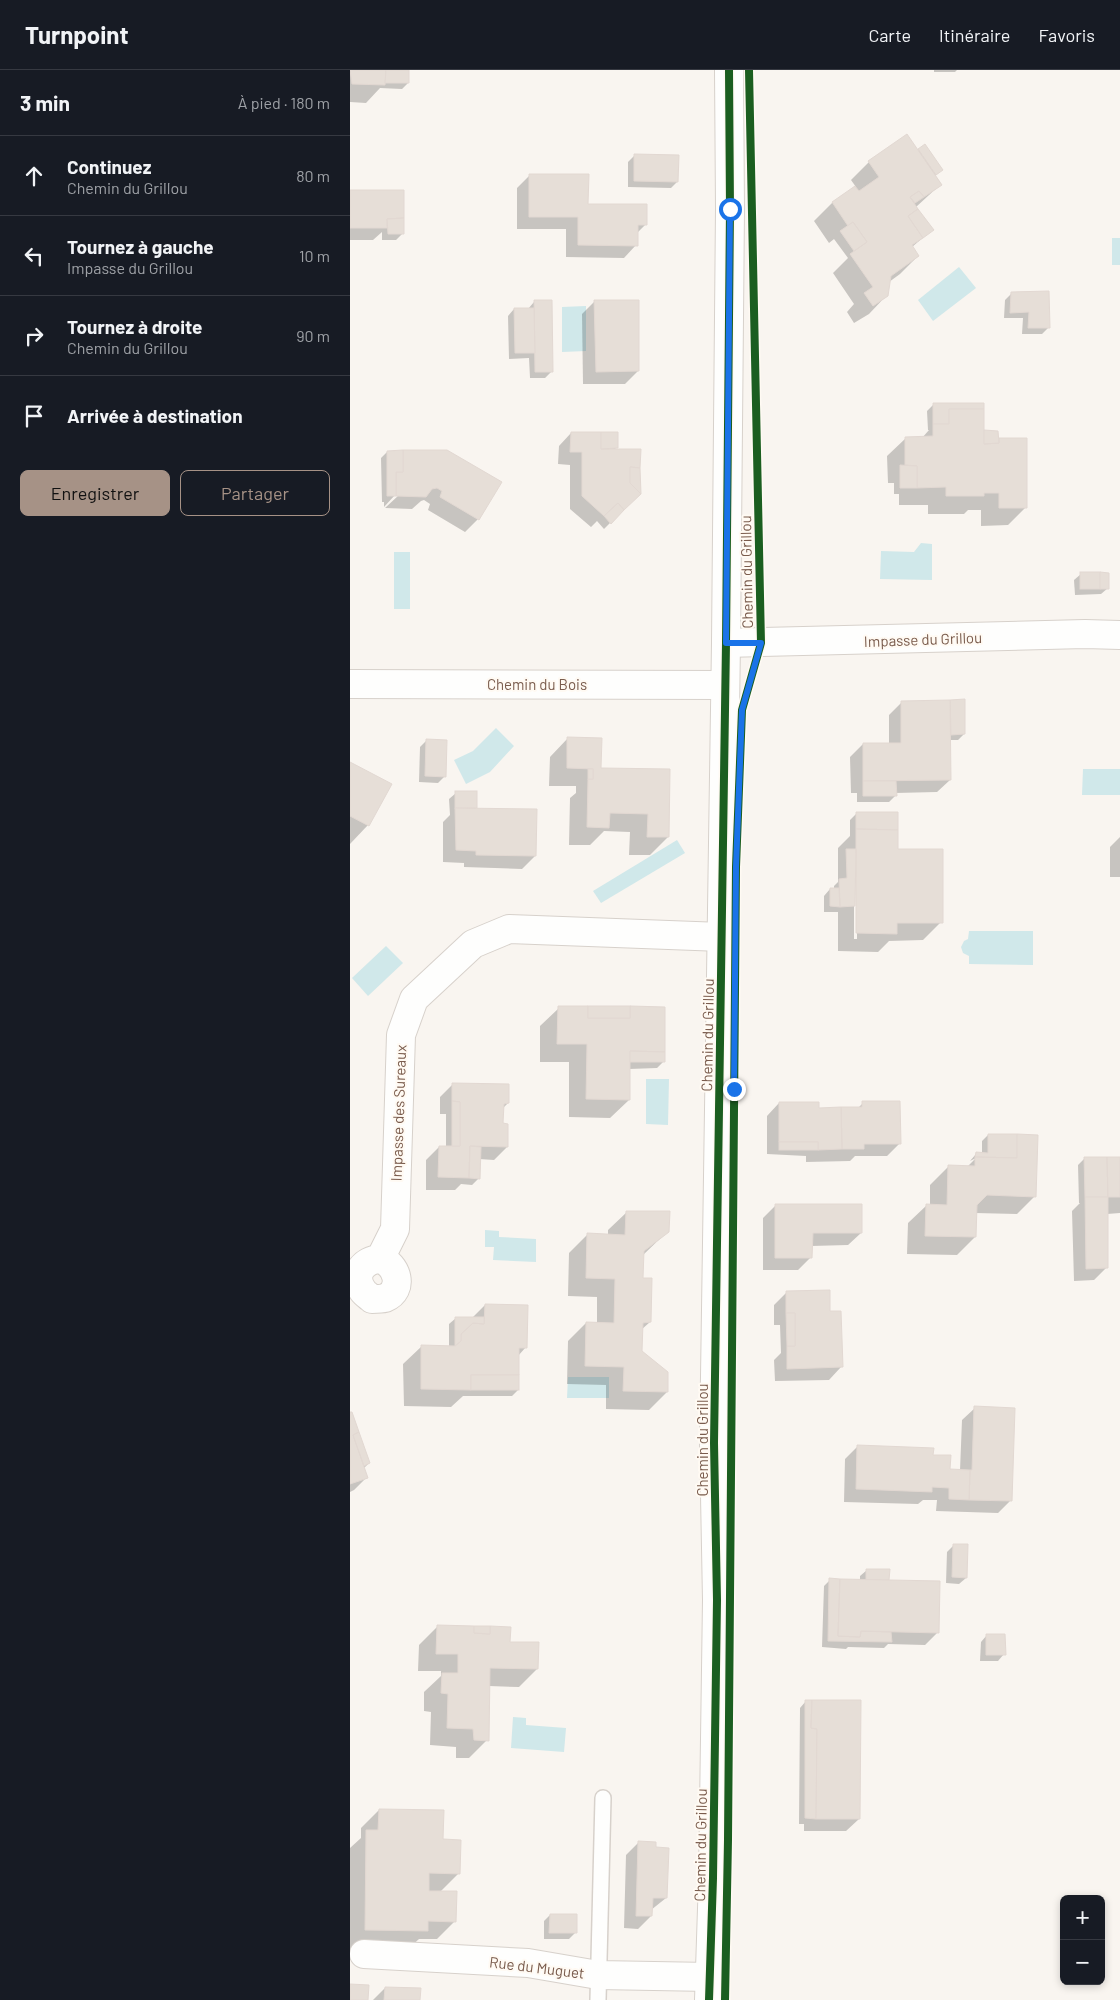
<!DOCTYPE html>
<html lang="fr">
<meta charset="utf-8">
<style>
body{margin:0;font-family:Barlow,sans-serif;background:#242831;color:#f1f3f6}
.controls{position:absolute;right:15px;bottom:15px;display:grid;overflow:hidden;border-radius:8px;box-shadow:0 2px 8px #0003}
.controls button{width:45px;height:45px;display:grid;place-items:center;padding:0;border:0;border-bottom:1px solid #363941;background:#171b24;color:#f1f3f6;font:25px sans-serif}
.stop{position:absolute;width:15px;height:15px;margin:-11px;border:4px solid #1a73e8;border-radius:50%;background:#fff}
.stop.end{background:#1a73e8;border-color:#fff;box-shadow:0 1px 5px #0008}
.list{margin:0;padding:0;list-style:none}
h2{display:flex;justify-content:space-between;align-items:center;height:65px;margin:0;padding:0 20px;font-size:21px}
h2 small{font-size:16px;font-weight:400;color:#9ea1a6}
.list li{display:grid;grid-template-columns:32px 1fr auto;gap:15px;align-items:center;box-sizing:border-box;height:80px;padding:0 20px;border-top:1px solid #363941}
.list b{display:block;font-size:19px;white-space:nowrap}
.list p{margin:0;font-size:16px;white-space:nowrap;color:#9ea1a6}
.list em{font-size:16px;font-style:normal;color:#9ea1a6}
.actions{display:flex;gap:10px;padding:15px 20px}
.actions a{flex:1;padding:11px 0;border:1px solid #a69286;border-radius:8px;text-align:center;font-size:18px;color:#a69286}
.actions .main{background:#a69286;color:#111}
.icon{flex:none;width:28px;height:28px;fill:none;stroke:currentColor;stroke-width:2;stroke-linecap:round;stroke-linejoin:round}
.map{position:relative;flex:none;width:770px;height:1930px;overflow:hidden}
header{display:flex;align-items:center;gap:30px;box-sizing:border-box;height:70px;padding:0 25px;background:#171b24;border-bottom:1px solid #363941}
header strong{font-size:24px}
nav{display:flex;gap:28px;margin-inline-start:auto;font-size:18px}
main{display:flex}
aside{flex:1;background:#171b24}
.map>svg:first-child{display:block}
.water{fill:#d0e8ea}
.shadow{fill:#0003;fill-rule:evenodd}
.building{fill:#e6ded7;stroke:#e2d8d2}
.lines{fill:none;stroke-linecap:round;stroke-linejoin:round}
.lane-casing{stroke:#d7d1cb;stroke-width:18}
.street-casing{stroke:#d7d1cb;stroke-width:30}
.lane{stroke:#fefefd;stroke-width:15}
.street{stroke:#fefefd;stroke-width:28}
.cycleway-casing{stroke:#fffaf3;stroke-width:11}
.cycleway{stroke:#1b5e20;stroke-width:8}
.route{stroke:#1a73e8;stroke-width:6}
.labels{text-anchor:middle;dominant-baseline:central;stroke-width:4;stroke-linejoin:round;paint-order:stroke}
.street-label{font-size:15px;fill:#7a5c4d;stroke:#fffaf3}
</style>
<header>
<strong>Turnpoint</strong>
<nav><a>Carte</a><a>Itinéraire</a><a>Favoris</a></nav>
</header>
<main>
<aside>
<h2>3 min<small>À pied · 180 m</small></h2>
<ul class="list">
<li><svg class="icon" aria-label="ahead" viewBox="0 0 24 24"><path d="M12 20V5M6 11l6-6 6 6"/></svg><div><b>Continuez</b><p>Chemin du Grillou</p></div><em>80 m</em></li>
<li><svg class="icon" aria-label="left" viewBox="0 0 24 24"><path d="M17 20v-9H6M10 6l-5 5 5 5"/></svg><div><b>Tournez à gauche</b><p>Impasse du Grillou</p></div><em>10 m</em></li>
<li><svg class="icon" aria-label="right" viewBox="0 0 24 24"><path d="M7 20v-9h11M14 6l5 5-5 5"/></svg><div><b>Tournez à droite</b><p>Chemin du Grillou</p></div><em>90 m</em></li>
<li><svg class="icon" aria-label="arrive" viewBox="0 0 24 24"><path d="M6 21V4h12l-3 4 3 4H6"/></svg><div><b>Arrivée à destination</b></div></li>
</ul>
<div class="actions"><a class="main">Enregistrer</a><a>Partager</a></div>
</aside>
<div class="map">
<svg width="770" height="1930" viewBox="0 0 770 1930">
<rect width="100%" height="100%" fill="#f9f5f0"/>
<g class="water">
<rect x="762" y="168" width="8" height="27"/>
<polygon points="609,197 626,218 583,251 568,230"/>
<polygon points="236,236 236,281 212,282 212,237"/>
<polygon points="571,473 582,474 582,510 530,509 531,481 564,482"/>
<rect x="44" y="482" width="16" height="57"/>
<polygon points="146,658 164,676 140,702 116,714 104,690 123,681"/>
<polygon points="733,699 770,699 770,725 732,725"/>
<polygon points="327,770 335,783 251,833 243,821"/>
<polygon points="619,861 683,861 683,895 619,894 619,886 613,883 611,877 614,871 618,869"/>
<polygon points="36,876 53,893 18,926 2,908"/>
<polygon points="296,1009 319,1009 318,1055 296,1054"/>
<polygon points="135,1160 149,1161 149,1167 186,1169 186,1192 143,1190 144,1177 135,1177"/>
<polygon points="218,1307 259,1307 259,1328 217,1328"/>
<polygon points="163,1647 176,1648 176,1655 216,1658 214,1682 161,1678"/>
</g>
<g class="shadow">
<polygon points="0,0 58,0 58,13 52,19 30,18 16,33 0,32"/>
<polygon points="584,0 607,0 605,2 584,2"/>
<polygon points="574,76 591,100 585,106 591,114 566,137 582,160 562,177 568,186 550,204 539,212 537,225 519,244 504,253 497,242 504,234 483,203 498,188 484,169 479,173 464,151 482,133 506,117 501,110 519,92 568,81"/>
<polygon points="285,85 327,112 321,118 278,117 278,92"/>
<polygon points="180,105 237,136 296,154 286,164 286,175 274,188 216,187 216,159 167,159 167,118"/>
<polygon points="0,121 52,121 53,163 46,170 32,170 32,162 23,170 0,170"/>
<polygon points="661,224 698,258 692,264 672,264 673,248 654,248 655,230"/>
<polygon points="245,231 288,301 275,314 233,314 232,244"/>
<polygon points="184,232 202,301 195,308 180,308 179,288 159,289 158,246 164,239 178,239"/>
<polygon points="584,334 633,364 647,372 649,370 676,437 658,455 631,456 631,440 618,440 614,444 578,444 578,435 549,435 549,424 544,424 544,413 538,413 537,386 556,368 572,368 579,360 578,360 577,341"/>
<polygon points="221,363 266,378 264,380 290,423 254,459 247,451 241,457 220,439 220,395 208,394 209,376"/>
<polygon points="37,382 150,413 128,449 115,462 78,440 80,434 74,430 71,431 62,439 35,438 49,425 45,425 34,437 34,432 32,432 31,388"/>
<polygon points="731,504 758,518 751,524 725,525 724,510"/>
<polygon points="614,631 614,664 608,670 600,670 600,710 587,722 545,723 546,725 539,732 507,732 507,723 501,723 500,687 513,674 539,674 539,645 552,632"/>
<polygon points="218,668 250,699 319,700 318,767 300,785 279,785 280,762 254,761 240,775 219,775 220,728 226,723 226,716 199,716 200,687"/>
<polygon points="76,671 95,706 88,713 69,712 70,677"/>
<polygon points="0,693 18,755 0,774"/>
<polygon points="126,722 126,739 185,786 172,799 114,797 114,793 93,792 93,752 100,745 99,729 106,723"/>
<path d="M506 744 547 780 591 852 573 870 539 871 528 882 488 881V842H474V826L480 819H484V816L488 812V778L500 766V750ZM504 783H507V869H504Z"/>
<polygon points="770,767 770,807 760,807 760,777"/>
<polygon points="209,938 313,992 307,998 279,999 279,1030 260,1048 219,1047 219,992 190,992 190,956"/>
<polygon points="103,1014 158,1033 153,1038 152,1054 157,1077 144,1090 129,1089 129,1108 122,1115 111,1114 105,1120 76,1120 76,1090 89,1077 96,1077 96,1044 90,1044 90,1027"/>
<polygon points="429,1033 468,1039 507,1039 513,1033 550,1073 537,1086 505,1086 500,1091 456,1092 456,1086 417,1084 417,1046"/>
<polygon points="638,1065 685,1126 667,1144 625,1143 625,1167 607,1185 557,1184 558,1153 577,1135 580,1135 580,1115 598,1097 615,1099 626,1088 620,1091 626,1084 632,1084 632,1071"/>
<polygon points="734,1089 770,1089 770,1143 757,1144 757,1197 744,1210 724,1211 722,1141 730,1133 729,1133 728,1095"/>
<polygon points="426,1135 511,1163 498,1175 461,1176 461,1187 448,1200 413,1200 413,1148"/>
<polygon points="277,1142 318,1161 293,1185 292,1209 300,1252 291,1260 291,1282 317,1322 299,1340 256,1339 256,1315 217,1314 218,1271 236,1253 247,1253 247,1227 218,1226 219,1183 237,1165 258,1165 258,1160"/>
<polygon points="437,1222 479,1242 491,1297 479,1310 425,1311 424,1290 431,1283 430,1255 424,1255 424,1235"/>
<polygon points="135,1235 176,1277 168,1286 168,1320 162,1326 113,1326 101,1337 54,1336 53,1294 72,1276 99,1277 99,1254 106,1248 122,1248"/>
<polygon points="625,1338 660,1431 648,1443 586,1441 587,1430 573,1430 568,1434 494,1432 495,1389 508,1376 582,1386 599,1401 610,1401 612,1350"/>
<polygon points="0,1344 19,1393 14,1398 17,1407 4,1420 0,1422"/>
<polygon points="603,1476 616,1508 609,1514 596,1513 597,1482"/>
<polygon points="517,1500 538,1511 587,1563 575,1575 538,1574 534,1578 498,1577 496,1579 472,1577 474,1516 480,1510 510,1510 510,1506"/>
<polygon points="87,1557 159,1573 187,1599 169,1617 139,1616 137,1670 119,1688 106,1688 106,1677 80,1675 81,1642 74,1641 74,1622 91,1606 91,1601 68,1601 69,1575"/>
<polygon points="637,1565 654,1584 648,1591 630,1591 631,1572"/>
<polygon points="456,1631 509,1749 496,1761 454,1761 454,1754 449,1754 450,1638"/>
<polygon points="29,1740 92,1770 109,1803 90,1822 105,1851 87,1869 69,1869 58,1879 0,1878 0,1778 11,1768 11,1758"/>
<polygon points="288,1773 316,1828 301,1840 301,1846 288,1859 274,1858 276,1785"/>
<polygon points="200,1845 225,1863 219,1869 194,1869 194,1851"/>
<polygon points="35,1918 69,1930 23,1930"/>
</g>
<g class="building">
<polygon points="0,0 36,0 35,15 2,14"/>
<polygon points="36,0 59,0 59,13 35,13"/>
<polygon points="557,64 592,115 574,127 569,121 560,127 568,139 558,146 573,168 562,175 569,186 541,206 538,226 523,236 514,223 523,217 500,184 517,172 503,152 498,156 482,132 505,116 509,121 529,107 518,91"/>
<polygon points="575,74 593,100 586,105 568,79"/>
<polygon points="284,84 329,85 328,112 284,111"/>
<polygon points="179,104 239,104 238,134 297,134 297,155 288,155 288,176 228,175 228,147 179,147"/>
<polygon points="0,120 54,120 54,148 37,149 37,158 0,158"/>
<polygon points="569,121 574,127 565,133 560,127"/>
<polygon points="568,139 584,160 573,168 558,146"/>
<polygon points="54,148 54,164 38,164 37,149"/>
<polygon points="503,152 517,172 504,181 490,161"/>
<polygon points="699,221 700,258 678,258 679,242 660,243 661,222"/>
<polygon points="184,230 202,230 203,302 185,302"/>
<polygon points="244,230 289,230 289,301 246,302"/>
<polygon points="164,238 184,238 185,283 165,283"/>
<polygon points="583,333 634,333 634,339 599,339 599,354 583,354"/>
<polygon points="599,339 634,339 634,374 649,373 649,368 677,368 677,438 649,438 649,423 634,423 634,426 596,426 596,417 567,418 567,396 555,395 555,367 583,366 583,354 599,354"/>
<polygon points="634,360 648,361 649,373 634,374"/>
<polygon points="221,362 251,362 251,379 291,379 290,398 280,397 280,413 291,424 274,440 268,433 254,446 232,426 232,382 220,382"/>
<polygon points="251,362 268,362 268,378 251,379"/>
<polygon points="53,380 97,380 152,412 129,450 90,427 92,421 87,418 82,419 76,427 46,426 46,402 53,402"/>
<polygon points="53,380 53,402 46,402 46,426 37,426 37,381"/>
<polygon points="550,395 567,396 567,418 550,418"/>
<polygon points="280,397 290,398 291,424 280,413"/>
<polygon points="268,433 274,440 261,454 254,446"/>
<rect x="730" y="502" width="20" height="17"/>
<polygon points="750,502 759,503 759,519 750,519"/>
<polygon points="615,629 615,664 601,665 600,630"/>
<polygon points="600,630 601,710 513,711 513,673 551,673 551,631"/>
<polygon points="217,667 252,668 251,698 320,699 319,767 297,767 298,744 260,743 259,758 237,757 238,709 243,709 243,699 217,698"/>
<polygon points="76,669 97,670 96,707 75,706"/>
<polygon points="0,692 42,714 19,756 0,746"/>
<rect x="238" y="699" width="5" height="10"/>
<polygon points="513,711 546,711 547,726 513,726"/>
<rect x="105" y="721" width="22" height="17"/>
<polygon points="105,738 187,739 186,786 126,785 126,781 106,780"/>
<polygon points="506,742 548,742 548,760 506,759"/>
<polygon points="506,759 548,760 548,779 593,779 593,853 547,853 547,864 506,863"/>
<polygon points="496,779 506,779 505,836 490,837 489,809 497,808"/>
<polygon points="480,818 489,818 490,837 480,836"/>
<polygon points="208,936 238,936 238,948 280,948 280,936 315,937 315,982 280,981 280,1030 236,1029 237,974 207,974"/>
<rect x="238" y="936" width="42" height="12"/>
<polygon points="280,981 315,982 315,992 280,992"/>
<polygon points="102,1013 159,1014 159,1033 154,1034 153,1053 158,1054 158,1077 120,1076 119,1108 88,1107 89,1076 110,1076 110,1032 102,1031"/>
<polygon points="102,1031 110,1032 110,1076 102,1076"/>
<polygon points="512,1031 550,1031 551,1074 514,1074 514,1079 492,1079 491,1037 512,1037"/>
<polygon points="429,1032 469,1032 469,1038 491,1037 492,1079 468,1080 468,1072 429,1072"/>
<polygon points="638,1064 667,1064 667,1088 625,1087 626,1082 638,1083"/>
<polygon points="667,1064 688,1065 686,1127 637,1125 627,1135 626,1167 575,1166 576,1134 597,1135 598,1095 625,1096 625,1087 667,1088"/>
<rect x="429" y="1072" width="39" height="8"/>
<polygon points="120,1076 131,1077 130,1109 119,1108"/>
<polygon points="734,1087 757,1087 758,1127 735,1127"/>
<polygon points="757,1087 770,1087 770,1127 758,1127"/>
<polygon points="735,1127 758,1127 758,1198 736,1199"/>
<polygon points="425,1134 512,1134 512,1163 463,1163 462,1188 425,1188"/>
<polygon points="276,1141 320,1141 319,1162 294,1181 293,1208 302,1208 301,1252 293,1253 292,1281 318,1302 318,1322 273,1321 274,1297 235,1296 236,1252 264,1253 265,1209 236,1208 237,1163 275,1165"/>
<polygon points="480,1220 480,1241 491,1241 493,1297 437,1299 437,1276 445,1276 445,1243 436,1243 436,1221"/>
<polygon points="135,1234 178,1235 177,1278 169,1278 169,1305 121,1305 121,1320 71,1319 71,1275 105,1276 111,1271 111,1264 123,1253 134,1254"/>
<polygon points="436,1243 445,1243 445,1276 437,1276"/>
<polygon points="105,1247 134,1247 134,1254 123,1253 111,1264 111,1271 105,1276"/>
<rect x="121" y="1305" width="48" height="15"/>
<polygon points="624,1336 665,1338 662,1431 619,1430 620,1400 622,1400"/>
<polygon points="0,1342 2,1342 9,1362 3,1365 18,1408 0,1414"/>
<polygon points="9,1362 20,1393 14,1396 3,1365"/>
<polygon points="507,1375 584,1378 583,1385 601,1385 600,1399 620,1400 619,1430 599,1429 599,1418 582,1417 582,1422 506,1419"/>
<polygon points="603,1474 618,1474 617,1508 602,1507"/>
<polygon points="516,1499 540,1499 539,1510 516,1510"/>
<polygon points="479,1508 490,1509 488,1566 510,1567 511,1561 541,1562 542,1572 478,1571"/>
<polygon points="490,1509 590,1511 589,1563 511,1561 510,1567 488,1566"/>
<polygon points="87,1555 124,1556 124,1563 140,1564 140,1556 161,1557 160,1572 189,1572 188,1599 140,1598 139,1671 124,1670 123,1659 97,1658 98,1624 91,1623 92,1603 108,1603 108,1584 86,1584"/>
<polygon points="124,1556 140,1556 140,1564 124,1563"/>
<polygon points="636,1564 655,1564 656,1585 636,1585"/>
<polygon points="455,1630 462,1630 461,1658 467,1659 466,1749 455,1748"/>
<polygon points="462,1630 511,1630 510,1749 466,1749 467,1659 461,1658"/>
<polygon points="29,1739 94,1740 93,1769 111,1770 110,1804 79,1803 79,1821 107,1821 106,1852 78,1851 78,1861 15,1860 16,1760 28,1760"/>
<polygon points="288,1771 306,1772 306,1777 319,1778 317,1828 303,1828 302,1846 286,1846"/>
<polygon points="200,1844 227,1844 227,1863 199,1863"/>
<polygon points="0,1914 19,1915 18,1930 0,1930"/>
<polygon points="35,1917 71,1918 70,1930 34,1930"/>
</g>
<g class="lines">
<defs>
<polyline id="lane" points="248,1930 253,1728"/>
<g id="street">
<polyline points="376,573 735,564 770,565"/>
<polyline points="0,614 375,615"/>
<path d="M30 1189C47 1194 55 1220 35 1228 31 1229 26 1229 22 1229 20 1227 15 1224 13 1221 1 1205 13 1190 30 1189L45 1159 51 965 64 929 123 874 159 859 372 867"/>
<polyline points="14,1884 178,1893 248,1905 360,1907"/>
<polyline points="359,1930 363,1808 367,1530 364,1373 376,573 380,139 379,0"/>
</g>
</defs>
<use href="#lane" class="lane-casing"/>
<use href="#street" class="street-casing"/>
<use href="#lane" class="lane"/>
<use href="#street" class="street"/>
<defs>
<g id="cycleway">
<polyline points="359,1930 363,1808 367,1530 364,1373 376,573 380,139 379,0"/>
<polyline points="375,1930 378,1770 386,797 392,640 411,573 399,0"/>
</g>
</defs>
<use href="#cycleway" class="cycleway-casing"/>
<use href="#cycleway" class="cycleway"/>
</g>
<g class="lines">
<polyline class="route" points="380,139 376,573 411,573 392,640 386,797 384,1019"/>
</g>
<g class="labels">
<g class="street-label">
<text transform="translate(396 502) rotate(-91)">Chemin du Grillou</text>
<text transform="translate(573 569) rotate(-2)">Impasse du Grillou</text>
<text x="187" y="614">Chemin du Bois</text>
<text transform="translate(357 965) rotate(-89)">Chemin du Grillou</text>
<text transform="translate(48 1043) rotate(-88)">Impasse des Sureaux</text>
<text transform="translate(352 1370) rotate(-90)">Chemin du Grillou</text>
<text transform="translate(350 1775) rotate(-89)">Chemin du Grillou</text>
<text transform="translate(187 1897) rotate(7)">Rue du Muguet</text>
</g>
</g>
</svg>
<div class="controls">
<button>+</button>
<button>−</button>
</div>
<div class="stop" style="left:380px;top:139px"></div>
<div class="stop end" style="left:384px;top:1019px"></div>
</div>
</main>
